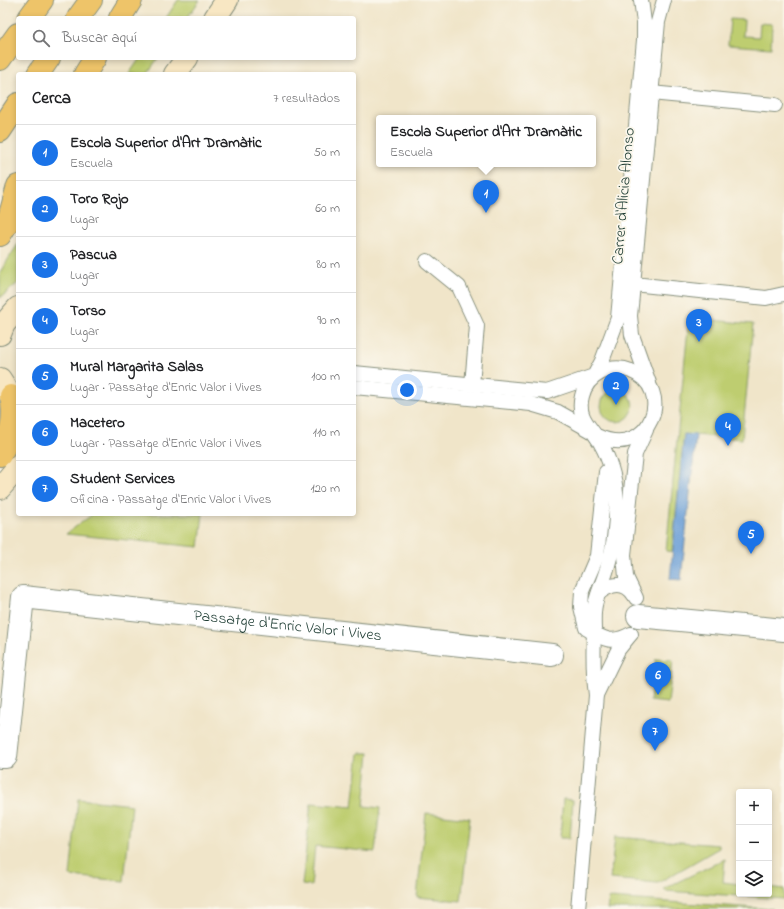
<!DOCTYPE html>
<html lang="es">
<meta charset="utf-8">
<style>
body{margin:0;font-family:"Indie Flower",sans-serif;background:#f6f6f6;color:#202124}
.controls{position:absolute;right:12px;bottom:12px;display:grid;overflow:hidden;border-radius:4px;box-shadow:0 2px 6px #0003}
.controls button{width:36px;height:36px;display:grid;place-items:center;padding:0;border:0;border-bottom:1px solid #e0e0e0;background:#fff;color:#202124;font:20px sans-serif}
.you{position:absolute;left:407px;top:390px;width:14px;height:14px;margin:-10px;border:3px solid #fff;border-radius:50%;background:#1a73e8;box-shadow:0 0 0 6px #1a73e833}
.badge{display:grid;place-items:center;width:26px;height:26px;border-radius:50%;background:#1a73e8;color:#fff;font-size:13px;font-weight:700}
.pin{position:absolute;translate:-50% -33px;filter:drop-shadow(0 1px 2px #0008)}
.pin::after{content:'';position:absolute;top:21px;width:14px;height:12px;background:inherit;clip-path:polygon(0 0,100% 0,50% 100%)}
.popup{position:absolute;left:376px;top:115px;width:220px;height:52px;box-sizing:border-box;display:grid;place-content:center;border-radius:4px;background:#fff;filter:drop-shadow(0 1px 3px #0005);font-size:13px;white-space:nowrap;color:#757577}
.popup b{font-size:15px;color:#202124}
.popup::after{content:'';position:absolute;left:50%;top:100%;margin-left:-8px;border:8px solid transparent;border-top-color:#fff}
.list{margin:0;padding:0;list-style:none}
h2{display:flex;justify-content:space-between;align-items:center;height:52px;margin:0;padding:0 16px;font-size:17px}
h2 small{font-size:13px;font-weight:400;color:#757577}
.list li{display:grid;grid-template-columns:26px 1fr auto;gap:12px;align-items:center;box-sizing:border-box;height:56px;padding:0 16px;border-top:1px solid #e0e0e0}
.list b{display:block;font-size:15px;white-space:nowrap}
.list p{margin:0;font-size:13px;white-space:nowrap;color:#757577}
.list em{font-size:13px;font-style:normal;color:#757577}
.icon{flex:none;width:22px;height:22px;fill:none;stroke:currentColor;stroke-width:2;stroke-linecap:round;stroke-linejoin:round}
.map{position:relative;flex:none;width:784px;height:909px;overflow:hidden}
.search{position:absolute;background:#fff;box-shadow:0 2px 6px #0003;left:16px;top:16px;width:340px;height:44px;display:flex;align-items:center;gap:10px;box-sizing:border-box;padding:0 14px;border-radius:4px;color:#757577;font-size:15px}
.panel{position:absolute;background:#fff;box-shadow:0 2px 6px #0003;left:16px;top:72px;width:340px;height:444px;border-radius:4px}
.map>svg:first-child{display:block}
.green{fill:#becd6f;stroke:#6e8552}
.water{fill:#6b9ed6;stroke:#456e85}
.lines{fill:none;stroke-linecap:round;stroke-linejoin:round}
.lane-casing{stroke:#88917e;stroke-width:16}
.street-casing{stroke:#88917e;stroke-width:24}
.secondary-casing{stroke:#88917e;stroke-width:24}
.highway-casing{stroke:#88917e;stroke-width:24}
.lane{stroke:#fff;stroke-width:14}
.street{stroke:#fff;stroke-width:22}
.secondary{stroke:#f8e7c3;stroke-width:22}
.highway{stroke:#eec469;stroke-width:22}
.labels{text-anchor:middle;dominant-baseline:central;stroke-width:3.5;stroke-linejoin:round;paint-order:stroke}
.street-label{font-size:16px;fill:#1f3d34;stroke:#fbf7ec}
</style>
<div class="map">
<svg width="784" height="909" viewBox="0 0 784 909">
<rect width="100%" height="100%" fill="#fbf7ec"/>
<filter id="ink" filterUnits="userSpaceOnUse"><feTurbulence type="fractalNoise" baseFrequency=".025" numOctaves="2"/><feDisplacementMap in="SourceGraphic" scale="8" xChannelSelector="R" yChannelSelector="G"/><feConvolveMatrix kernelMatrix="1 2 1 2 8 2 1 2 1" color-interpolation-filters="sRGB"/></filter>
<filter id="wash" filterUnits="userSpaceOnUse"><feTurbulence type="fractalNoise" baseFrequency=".012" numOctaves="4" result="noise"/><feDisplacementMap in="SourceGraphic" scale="16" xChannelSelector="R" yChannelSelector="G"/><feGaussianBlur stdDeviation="0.9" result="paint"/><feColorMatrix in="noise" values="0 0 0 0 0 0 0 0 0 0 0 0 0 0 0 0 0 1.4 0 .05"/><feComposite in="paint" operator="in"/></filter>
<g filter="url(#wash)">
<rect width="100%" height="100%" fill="#f0e5c9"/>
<g class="green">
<polygon points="178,0 200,0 187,18 166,18"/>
<polygon points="730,19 744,20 743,36 759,37 760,23 772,24 771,48 728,45"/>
<polygon points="140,58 158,58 147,74 129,74"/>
<polygon points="18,244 18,283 0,298 0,272"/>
<polygon points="689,318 753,324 742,439 684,434 672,552 666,551"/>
<circle cx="617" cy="406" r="16"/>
<polygon points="93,514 203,514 199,547 66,534"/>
<polygon points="656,659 673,660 668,703 650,701"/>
<polygon points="359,753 369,753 364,806 380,808 375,852 315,846 311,886 302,885 311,803 353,807"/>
<polygon points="78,799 132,805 124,881 70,876"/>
<polygon points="563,799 573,800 570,838 560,838"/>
<polygon points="426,813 470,818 461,901 417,897"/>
<polygon points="615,837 719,845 719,848 658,883 610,879"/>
<polygon points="725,859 723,882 739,884 739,894 769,894 769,887 784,889 784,899 665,891 665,888"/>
<polygon points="609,898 772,909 607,909"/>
</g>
<polygon class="water" points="684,434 696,435 681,580 670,579"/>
</g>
<g filter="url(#ink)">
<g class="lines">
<defs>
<g id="lane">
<polyline points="651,93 775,105"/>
<polyline points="427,261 459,287 477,326 472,385"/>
<polyline points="633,284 766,298 784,294"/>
<polyline points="354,373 547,392 594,376 602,361 618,318 644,40 644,22 641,0"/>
<polyline points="649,383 632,335 630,316 658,22 664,0"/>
<polyline points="354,387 531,404 558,412 590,430"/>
<path d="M606 472 597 556 582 591 581 607 586 628C603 639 611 645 631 634"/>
<path d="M599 593C610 584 625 580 634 595"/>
<polyline points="636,598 626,577 624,555 635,454 646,430"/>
<polyline points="596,695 618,650 630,635"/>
<path d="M578 909 596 695C593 673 593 654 594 632 594 623 593 614 595 605 598 591 605 578 608 565 615 543 617 516 616 493 615 478 609 458 601 444 592 427 576 419 582 396 587 375 611 363 631 371 676 388 651 461 597 436"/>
</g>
<g id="street">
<polyline points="638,616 784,630"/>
<path id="s1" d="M0 757H6L23 597 552 655"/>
</g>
<g id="secondary">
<polyline points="215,18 227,0"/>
<polyline points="175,74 187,58"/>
<polyline points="0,334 4,324 18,308"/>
<polyline points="0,379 11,396 18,403"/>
<polyline points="0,488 18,467"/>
</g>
<g id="highway">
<polyline points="29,18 42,0"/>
<polyline points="78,18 91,0"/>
<polyline points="120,18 131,0"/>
<polyline points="0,59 18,34"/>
<polyline points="38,74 49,58"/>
<polyline points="85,74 95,58"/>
<polyline points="0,131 18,104"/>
<polyline points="0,235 8,222 18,186"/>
<path d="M0 455C11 438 16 416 11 396"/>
</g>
</defs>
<use href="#lane" class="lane-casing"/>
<use href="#street" class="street-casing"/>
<use href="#secondary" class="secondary-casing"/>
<use href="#highway" class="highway-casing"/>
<use href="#lane" class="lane"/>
<use href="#street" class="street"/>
<use href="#secondary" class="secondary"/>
<use href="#highway" class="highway"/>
</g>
</g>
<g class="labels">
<g class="street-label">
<text transform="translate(624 196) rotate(-85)">Carrer d'Alicia Alonso</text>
<text stroke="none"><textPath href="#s1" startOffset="433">Passatge d'Enric Valor i Vives</textPath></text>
</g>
</g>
</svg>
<div class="controls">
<button>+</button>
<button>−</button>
<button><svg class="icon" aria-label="layers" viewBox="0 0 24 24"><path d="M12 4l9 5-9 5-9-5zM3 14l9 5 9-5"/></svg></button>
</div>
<div class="you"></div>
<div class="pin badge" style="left:486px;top:213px">1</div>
<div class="popup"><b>Escola Superior d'Art Dramàtic</b>Escuela</div>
<div class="pin badge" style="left:616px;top:405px">2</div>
<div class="pin badge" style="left:699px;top:342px">3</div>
<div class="pin badge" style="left:728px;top:446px">4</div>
<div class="pin badge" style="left:751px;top:554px">5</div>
<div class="pin badge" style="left:658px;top:695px">6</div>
<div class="pin badge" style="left:655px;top:751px">7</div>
<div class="search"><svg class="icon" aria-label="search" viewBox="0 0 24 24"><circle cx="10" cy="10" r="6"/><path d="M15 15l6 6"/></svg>Buscar aquí</div>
<section class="panel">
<h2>Cerca<small>7 resultados</small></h2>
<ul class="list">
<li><span class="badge">1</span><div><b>Escola Superior d'Art Dramàtic</b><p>Escuela</p></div><em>50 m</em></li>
<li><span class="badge">2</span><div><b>Toro Rojo</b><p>Lugar</p></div><em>60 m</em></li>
<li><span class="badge">3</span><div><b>Pascua</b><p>Lugar</p></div><em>80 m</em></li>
<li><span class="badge">4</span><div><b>Torso</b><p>Lugar</p></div><em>90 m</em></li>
<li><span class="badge">5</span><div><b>Mural Margarita Salas</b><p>Lugar · Passatge d'Enric Valor i Vives</p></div><em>100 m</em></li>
<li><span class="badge">6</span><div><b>Macetero</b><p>Lugar · Passatge d'Enric Valor i Vives</p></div><em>110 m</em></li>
<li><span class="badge">7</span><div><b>Student Services</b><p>Oficina · Passatge d'Enric Valor i Vives</p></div><em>120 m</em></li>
</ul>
</section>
</div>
